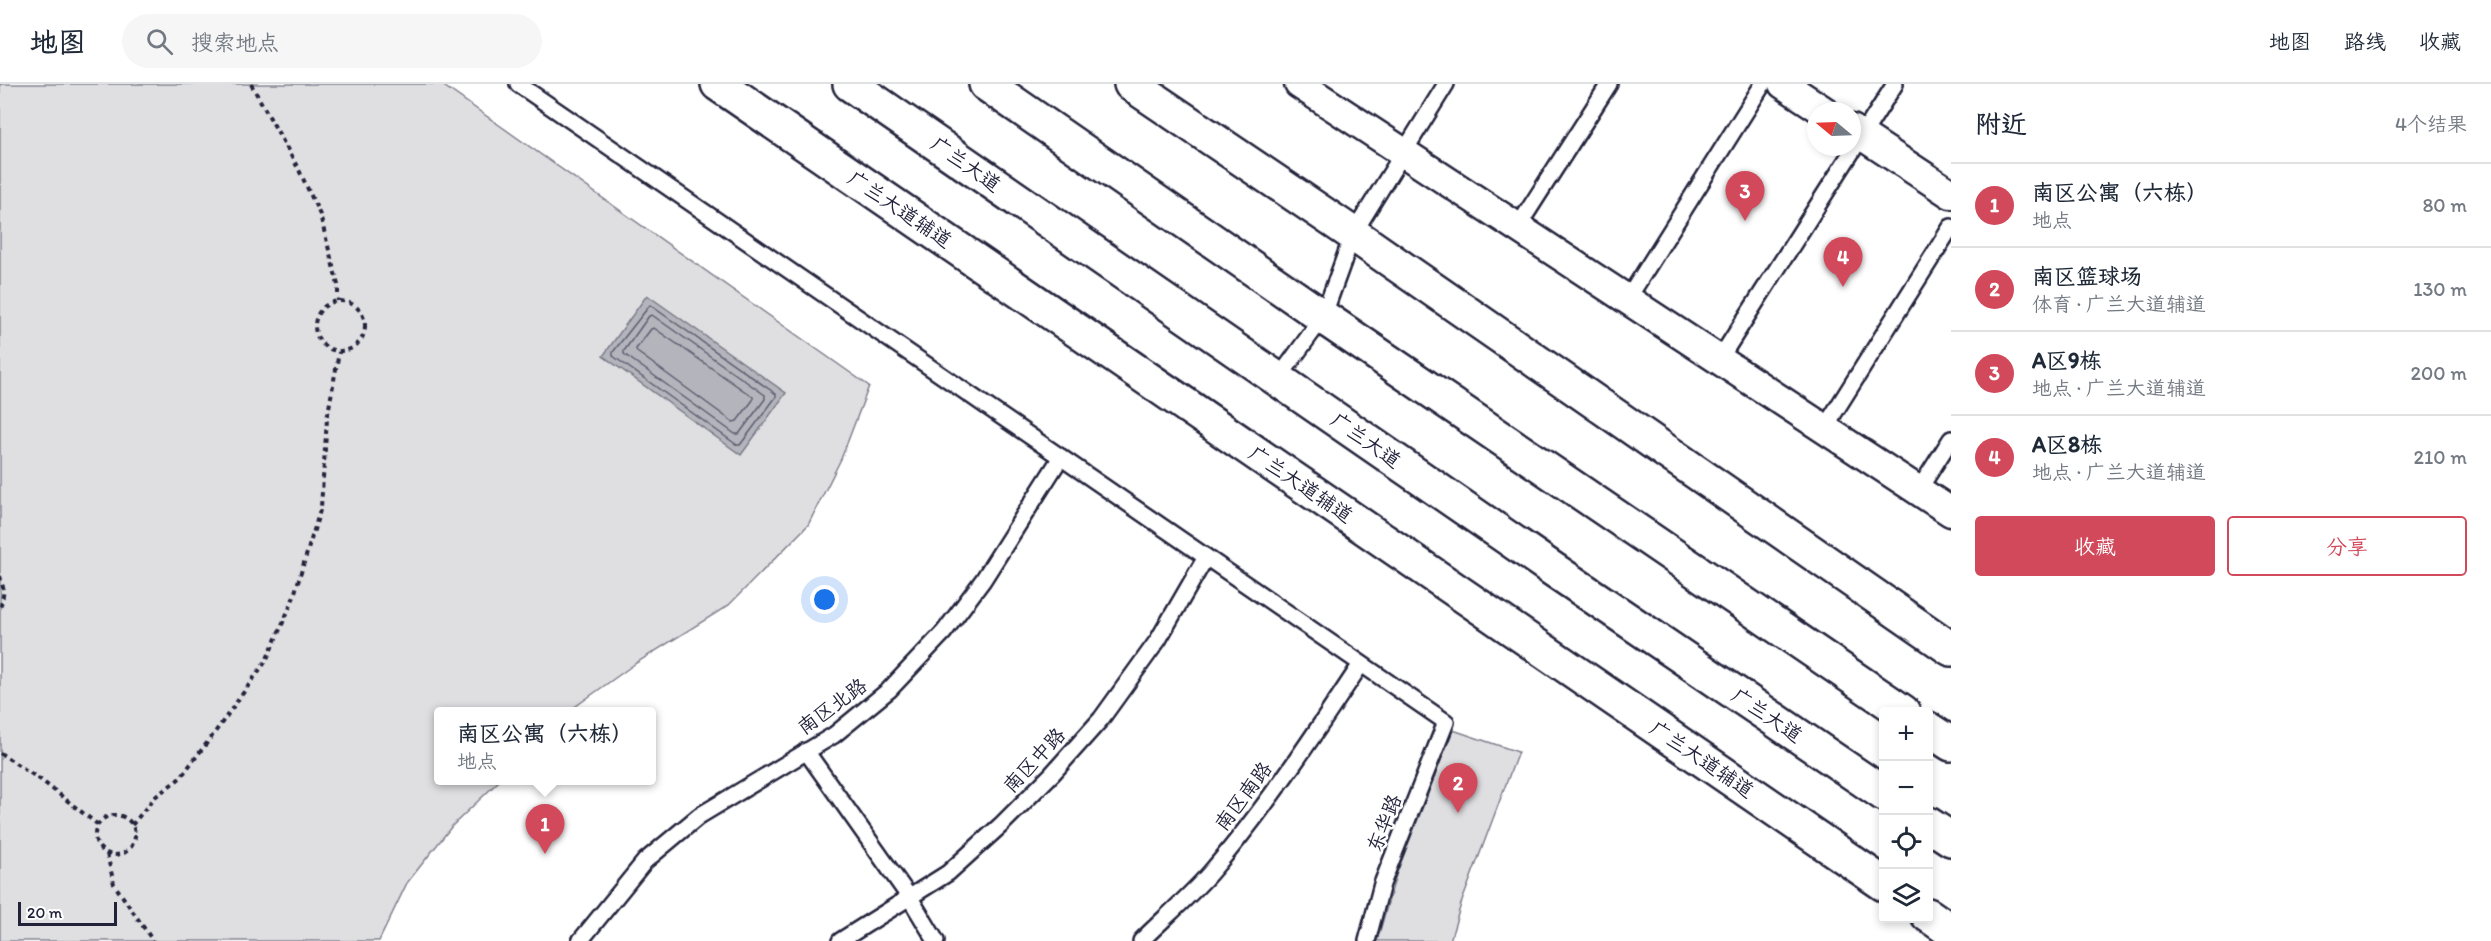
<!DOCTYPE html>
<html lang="zh">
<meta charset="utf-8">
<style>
body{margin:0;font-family:Itim,"LXGW WenKai TC",sans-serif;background:#f6f6f7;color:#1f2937}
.controls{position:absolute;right:18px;bottom:18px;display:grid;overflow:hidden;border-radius:6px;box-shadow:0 3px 9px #0003}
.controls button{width:54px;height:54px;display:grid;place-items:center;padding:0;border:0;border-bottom:2px solid #e0e1e3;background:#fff;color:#1f2937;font:30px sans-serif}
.compass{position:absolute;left:1807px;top:18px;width:54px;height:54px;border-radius:50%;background:#fff;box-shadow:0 3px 9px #0003;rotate:289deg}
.scale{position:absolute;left:18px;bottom:15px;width:99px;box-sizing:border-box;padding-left:6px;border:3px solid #22223b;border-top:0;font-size:16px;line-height:21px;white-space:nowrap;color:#22223b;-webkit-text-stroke:4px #fff;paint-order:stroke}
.you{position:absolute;left:825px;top:516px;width:21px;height:21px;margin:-15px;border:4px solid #fff;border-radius:50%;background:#1a73e8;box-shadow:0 0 0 9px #1a73e833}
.badge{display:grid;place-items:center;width:39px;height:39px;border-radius:50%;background:#d1495b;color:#fff;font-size:20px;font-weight:700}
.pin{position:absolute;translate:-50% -50px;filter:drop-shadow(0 2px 3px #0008)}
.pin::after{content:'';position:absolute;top:32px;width:21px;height:18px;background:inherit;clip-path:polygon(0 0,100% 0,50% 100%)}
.popup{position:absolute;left:434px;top:623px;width:222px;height:78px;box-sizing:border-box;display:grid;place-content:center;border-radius:6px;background:#fff;filter:drop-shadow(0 2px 4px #0005);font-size:20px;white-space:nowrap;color:#747a83}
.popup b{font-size:22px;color:#1f2937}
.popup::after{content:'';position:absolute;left:50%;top:100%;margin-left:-12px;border:12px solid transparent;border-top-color:#fff}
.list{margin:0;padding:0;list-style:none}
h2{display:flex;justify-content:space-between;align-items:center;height:78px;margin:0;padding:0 24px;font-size:26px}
h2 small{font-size:20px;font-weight:400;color:#747a83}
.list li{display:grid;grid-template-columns:39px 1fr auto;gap:18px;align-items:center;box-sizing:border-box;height:84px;padding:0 24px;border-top:2px solid #e0e1e3}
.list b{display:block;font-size:22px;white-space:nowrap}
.list p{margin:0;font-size:20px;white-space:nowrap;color:#747a83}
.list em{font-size:20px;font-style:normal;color:#747a83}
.actions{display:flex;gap:12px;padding:18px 24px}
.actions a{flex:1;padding:14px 0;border:2px solid #d1495b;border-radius:6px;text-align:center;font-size:21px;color:#d1495b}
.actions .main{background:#d1495b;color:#fff}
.icon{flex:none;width:33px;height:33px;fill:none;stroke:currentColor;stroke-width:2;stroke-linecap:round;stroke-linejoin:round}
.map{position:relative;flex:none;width:1951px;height:857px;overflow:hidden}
header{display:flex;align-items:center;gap:36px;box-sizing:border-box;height:84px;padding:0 30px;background:#fff;border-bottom:2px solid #e0e1e3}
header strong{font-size:28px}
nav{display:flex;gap:33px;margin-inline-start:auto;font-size:21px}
.search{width:420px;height:54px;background:#f6f6f7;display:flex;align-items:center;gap:15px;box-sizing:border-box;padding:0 21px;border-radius:33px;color:#747a83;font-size:22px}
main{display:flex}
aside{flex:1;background:#fff}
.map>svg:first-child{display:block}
.green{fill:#dfdfe2;stroke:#80808e;stroke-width:1.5}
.water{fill:#b4b4bc;stroke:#7a7a88;stroke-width:1.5}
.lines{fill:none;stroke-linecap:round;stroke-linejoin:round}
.shore{stroke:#5c5c6f;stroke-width:1.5}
.lane-casing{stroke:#22223b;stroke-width:20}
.street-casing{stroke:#22223b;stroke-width:33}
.secondary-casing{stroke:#22223b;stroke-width:38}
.primary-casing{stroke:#22223b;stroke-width:38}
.path{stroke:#22223b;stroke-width:4;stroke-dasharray:4.5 4.5;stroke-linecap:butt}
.lane{stroke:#fff;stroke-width:15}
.street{stroke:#fff;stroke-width:28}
.secondary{stroke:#fff;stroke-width:33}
.primary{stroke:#fff;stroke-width:33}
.labels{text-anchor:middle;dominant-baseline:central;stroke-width:5;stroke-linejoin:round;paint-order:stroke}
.street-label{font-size:20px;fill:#22223b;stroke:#fff}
</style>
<header>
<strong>地图</strong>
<div class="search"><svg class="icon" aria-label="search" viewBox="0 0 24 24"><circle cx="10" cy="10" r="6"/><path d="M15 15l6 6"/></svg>搜索地点</div>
<nav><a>地图</a><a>路线</a><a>收藏</a></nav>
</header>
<main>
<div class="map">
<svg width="1951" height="857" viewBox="0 0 1951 857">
<rect width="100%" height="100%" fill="#fff"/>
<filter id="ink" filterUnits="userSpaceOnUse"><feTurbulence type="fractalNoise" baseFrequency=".0167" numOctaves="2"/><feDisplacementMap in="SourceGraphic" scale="12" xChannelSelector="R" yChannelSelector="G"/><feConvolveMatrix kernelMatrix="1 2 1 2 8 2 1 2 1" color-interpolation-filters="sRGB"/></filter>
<g filter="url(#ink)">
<g class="green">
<polygon points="0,0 441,0 869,302 841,375 808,441 729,521 636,579 569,627 438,628 438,696 499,697 452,742 407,799 379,857 0,857"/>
<polygon points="1453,646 1518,668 1461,820 1450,857 1377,857 1396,791"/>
</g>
<polygon class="water" points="647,211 786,309 741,371 603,272"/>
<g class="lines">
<g class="shore">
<polygon points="650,221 776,310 776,313 740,361 737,361 613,272 613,268"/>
<polygon points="652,231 765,311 765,315 739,350 735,350 624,270 624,267 649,232"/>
<polygon points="654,244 753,313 753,316 737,337 733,338 637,268 636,265 651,245"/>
</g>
<defs>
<g id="lane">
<polyline points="518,0 1446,638 1382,800 1367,857"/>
<polyline points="1517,144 1609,0"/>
<polyline points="1627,216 1763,0"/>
<polyline points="1719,276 1895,0"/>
<polyline points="1278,295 1323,233 1353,150 1446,0"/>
<polyline points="1824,345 1951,143"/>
<polyline points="1918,407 1951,355"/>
<polyline points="806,667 910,814 936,857"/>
<polyline points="580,857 645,777 699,732 834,651 889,606 944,548 983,496 1061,373"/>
<polyline points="840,857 948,789 1001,741 1052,690 1101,635 1158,556 1206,473"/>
<path d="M1141 857C1164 834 1189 813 1210 789 1266 724 1314 651 1361 580"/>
</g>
<g id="street">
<polyline points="1299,0 1951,428"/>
<polyline points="1783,0 1824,27"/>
<polyline points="1852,45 1951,110"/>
</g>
<g id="secondary">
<polyline points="718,0 1884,800"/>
<polyline points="1131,0 1353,150 1951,565"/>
<polyline points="1928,831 1951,847"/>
</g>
<g id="primary">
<polyline points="850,0 1554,486 1884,710"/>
<polyline points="986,0 1323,233 1903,628"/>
<polyline points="1928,645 1951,660"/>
<polyline points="1928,740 1951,755"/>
</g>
</defs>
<use href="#lane" class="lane-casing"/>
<use href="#street" class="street-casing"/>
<use href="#secondary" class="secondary-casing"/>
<use href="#primary" class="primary-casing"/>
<g class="path">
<polyline points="251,0 299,86 320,131 338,201 338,217"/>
<circle cx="340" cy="242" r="25"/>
<polyline points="0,492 4,507 0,525"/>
<polyline points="0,669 41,696 97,740"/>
<circle cx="115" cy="751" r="20"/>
<polyline points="132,741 155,713 180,694 213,651 266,577 292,518 321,423 327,335 339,268"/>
<polyline points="107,770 114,800 153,857"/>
</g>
<use href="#lane" class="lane"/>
<use href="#street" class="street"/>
<use href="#secondary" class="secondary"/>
<use href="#primary" class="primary"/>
</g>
</g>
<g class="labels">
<g class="street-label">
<text transform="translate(966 80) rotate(35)">广兰大道</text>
<text transform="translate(900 125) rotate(34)">广兰大道辅道</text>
<text transform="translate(1366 356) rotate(35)">广兰大道</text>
<text transform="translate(1301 400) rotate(34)">广兰大道辅道</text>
<text transform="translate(832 622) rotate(-36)">南区北路</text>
<text transform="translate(1767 631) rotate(34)">广兰大道</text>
<text transform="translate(1702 675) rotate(34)">广兰大道辅道</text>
<text transform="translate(1034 676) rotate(-47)">南区中路</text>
<text transform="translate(1243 712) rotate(-53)">南区南路</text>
<text transform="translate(1384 739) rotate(-68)">东华路</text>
</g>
</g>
</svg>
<div class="controls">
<button>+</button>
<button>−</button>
<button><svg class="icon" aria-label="locate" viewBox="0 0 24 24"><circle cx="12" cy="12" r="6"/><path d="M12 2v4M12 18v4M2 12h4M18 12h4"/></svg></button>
<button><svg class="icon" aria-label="layers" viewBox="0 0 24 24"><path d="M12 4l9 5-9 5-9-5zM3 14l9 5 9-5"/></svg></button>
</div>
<svg class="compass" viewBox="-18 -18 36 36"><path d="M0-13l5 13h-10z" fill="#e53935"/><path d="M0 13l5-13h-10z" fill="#747a83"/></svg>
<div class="scale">20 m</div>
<div class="you"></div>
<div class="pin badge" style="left:545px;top:770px">1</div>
<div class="popup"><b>南区公寓（六栋）</b>地点</div>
<div class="pin badge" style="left:1458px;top:729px">2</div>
<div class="pin badge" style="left:1745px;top:137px">3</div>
<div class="pin badge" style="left:1843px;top:203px">4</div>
</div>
<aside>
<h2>附近<small>4个结果</small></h2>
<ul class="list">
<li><span class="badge">1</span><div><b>南区公寓（六栋）</b><p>地点</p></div><em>80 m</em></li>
<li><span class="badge">2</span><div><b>南区篮球场</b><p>体育 · 广兰大道辅道</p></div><em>130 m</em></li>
<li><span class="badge">3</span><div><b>A区9栋</b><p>地点 · 广兰大道辅道</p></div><em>200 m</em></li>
<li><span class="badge">4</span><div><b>A区8栋</b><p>地点 · 广兰大道辅道</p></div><em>210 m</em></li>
</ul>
<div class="actions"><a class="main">收藏</a><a>分享</a></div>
</aside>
</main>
